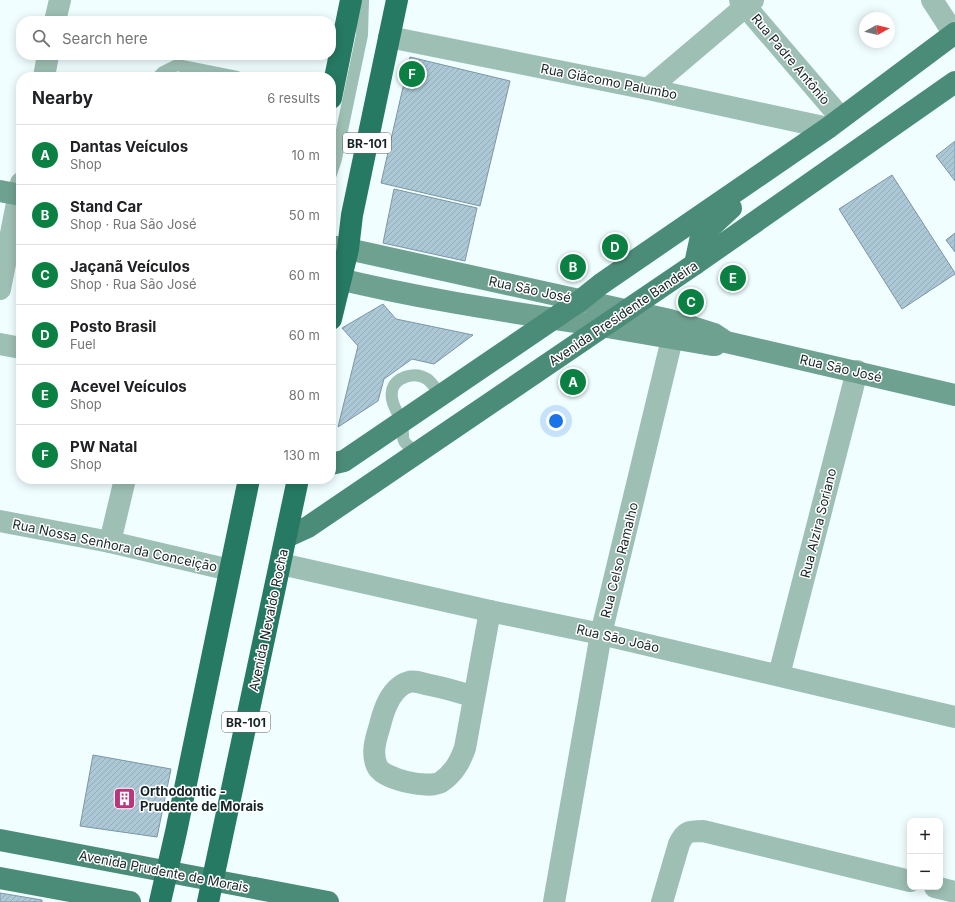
<!DOCTYPE html>
<meta charset="utf-8">
<style>
body{margin:0;font-family:Inter,sans-serif;background:#f2f2f2;color:#202124}
.controls{position:absolute;right:12px;bottom:12px;display:grid;overflow:hidden;border-radius:8px;box-shadow:0 2px 10px #0003}
.controls button{width:36px;height:36px;display:grid;place-items:center;padding:0;border:0;border-bottom:1px solid #e0e0e0;background:#fff;color:#202124;font:20px sans-serif}
.compass{position:absolute;left:859px;top:12px;width:36px;height:36px;border-radius:50%;background:#fff;box-shadow:0 2px 10px #0003;rotate:82deg}
.you{position:absolute;left:556px;top:421px;width:14px;height:14px;margin:-10px;border:3px solid #fff;border-radius:50%;background:#1a73e8;box-shadow:0 0 0 6px #1a73e833}
.badge{display:grid;place-items:center;width:26px;height:26px;border-radius:50%;background:#0b8043;color:#fff;font-size:13px;font-weight:700}
.pin{position:absolute;translate:-50% -50%;border:2px solid #fff;box-shadow:0 1px 4px #0006}
.list{margin:0;padding:0;list-style:none}
h2{display:flex;justify-content:space-between;align-items:center;height:52px;margin:0;padding:0 16px;font-size:17px}
h2 small{font-size:13px;font-weight:400;color:#757577}
.list li{display:grid;grid-template-columns:26px 1fr auto;gap:12px;align-items:center;box-sizing:border-box;height:60px;padding:0 16px;border-top:1px solid #e0e0e0}
.list b{display:block;font-size:15px;white-space:nowrap}
.list p{margin:0;font-size:13px;white-space:nowrap;color:#757577}
.list em{font-size:13px;font-style:normal;color:#757577}
.icon{flex:none;width:22px;height:22px;fill:none;stroke:currentColor;stroke-width:2;stroke-linecap:round;stroke-linejoin:round}
.map{position:relative;flex:none;width:955px;height:902px;overflow:hidden}
.search{position:absolute;background:#fff;box-shadow:0 2px 10px #0003;left:16px;top:16px;width:320px;height:44px;display:flex;align-items:center;gap:10px;box-sizing:border-box;padding:0 14px;border-radius:16px;color:#757577;font-size:15px}
.panel{position:absolute;background:#fff;box-shadow:0 2px 10px #0003;left:16px;top:72px;width:320px;height:412px;border-radius:16px}
.map>svg:first-child{display:block}
.building{fill:url(#building-hatch);stroke:#7c96a4}
.lines{fill:none;stroke-linecap:round;stroke-linejoin:round}
.lane{stroke:#9ebfb3;stroke-width:12}
.street{stroke:#9ebfb3;stroke-width:22}
.secondary{stroke:#6fa190;stroke-width:22}
.primary{stroke:#4b8c78;stroke-width:22}
.highway{stroke:#267962;stroke-width:22}
.labels{text-anchor:middle;dominant-baseline:central;stroke-width:3;stroke-linejoin:round;paint-order:stroke}
.shield{fill:#fff;stroke:#5d6666;stroke-width:1}
.shield-label{font-size:12px;font-weight:bold;fill:#172425}
.street-label{font-size:13px;fill:#172425;stroke:#fff}
.poi-label{font-size:13px;font-weight:bold;fill:#172425;stroke:#fff;text-anchor:start}
</style>
<div class="map">
<svg width="955" height="902" viewBox="0 0 955 902">
<defs>
<pattern id="building-hatch" width="6" height="6" patternUnits="userSpaceOnUse"><rect width="6" height="6" fill="#acc8d7"/><path d="M-1 1l2-2M0 6l6-6M5 7l2-2" fill="none" stroke="#93acb8"/></pattern>
</defs>
<rect width="100%" height="100%" fill="#f0feff"/>
<g class="building">
<polygon points="410,57 510,81 480,206 381,183"/>
<polygon points="70,74 86,77 70,77"/>
<polygon points="955,141 955,181 936,156"/>
<polygon points="892,175 955,273 955,274 902,309 839,209"/>
<polygon points="394,189 477,208 465,261 383,243"/>
<polygon points="955,233 955,252 946,240"/>
<polygon points="383,304 396,319 473,335 434,364 412,359 384,379 378,401 338,427 358,346 342,328"/>
<polygon points="93,755 171,769 157,837 80,826"/>
<polygon points="0,893 42,900 42,902 0,902"/>
</g>
<g class="lines">
<g class="lane">
<polyline points="158,77 163,72 177,65 237,77"/>
<polyline points="331,174 336,159 362,35 363,0"/>
<path d="M418 452C395 439 407 439 401 420 397 411 390 402 392 391 394 377 415 371 427 379 432 382 436 390 441 395"/>
</g>
<g class="street">
<polyline points="740,0 841,118"/>
<polyline points="932,0 954,34"/>
<polyline points="55,21 60,0"/>
<polyline points="389,37 648,89 828,128"/>
<polyline points="44,77 48,55"/>
<polyline points="648,89 753,0"/>
<polyline points="0,289 21,183"/>
<polyline points="0,344 21,348"/>
<polyline points="0,521 110,542 230,570"/>
<polyline points="110,542 125,479"/>
<polyline points="281,564 490,611 601,634 955,717"/>
<polyline points="779,675 857,371"/>
<path d="M474 697C459 692 445 688 430 685 424 684 415 680 409 682 391 687 384 709 380 725 376 738 371 753 377 766 383 780 429 789 441 782 454 773 460 762 465 748L490 611"/>
<polyline points="935,887 955,892"/>
<polyline points="554,902 601,634 672,339"/>
<path d="M662 902 679 844C685 831 689 831 703 831L910 881"/>
</g>
<g class="secondary">
<polyline points="0,191 21,195"/>
<polyline points="331,246 348,249 670,320 714,334 726,342 955,395"/>
<path d="M331 277C420 299 510 312 601 326 638 332 675 339 712 345H715"/>
</g>
<g class="primary">
<polyline points="695,264 701,236 731,208"/>
<polyline points="331,464 344,461 581,300 601,284 828,128 955,33"/>
<polyline points="286,537 308,527 695,264 955,82"/>
<polyline points="0,840 328,902"/>
<polyline points="0,878 130,902"/>
</g>
<g class="highway">
<polyline points="331,98 351,0"/>
<polyline points="331,319 348,249 352,215 397,0"/>
<polyline points="160,902 176,832 249,479"/>
<polyline points="208,902 298,479"/>
</g>
</g>
<defs>
<symbol id="building-square" viewBox="-11 -11 22 22"><rect x="-9" y="-9" width="18" height="18" rx="4" fill="#ba367b" stroke="#fff"/><path d="M-4-6H4V6H1V3H-1V6H-4ZM-2.5-4.3h1.7v1.8h-1.7ZM.8-4.3h1.7v1.8H.8ZM-2.5-1h1.7V.8h-1.7ZM.8-1h1.7V.8H.8Z" fill="#fff"/></symbol>
</defs>
<g fill-rule="evenodd">
<use href="#building-square" x="112" y="786" width="25" height="25"/>
</g>
<g class="labels">
<g class="shield">
<rect x="343" y="133" width="48" height="20" rx="3"/>
<rect x="222" y="712" width="48" height="20" rx="3"/>
</g>
<g class="shield-label">
<text x="367" y="143">BR-101</text>
<text x="246" y="722">BR-101</text>
</g>
<g class="street-label">
<text transform="translate(791 59) rotate(50)">Rua Padre Antônio</text>
<text transform="translate(609 81) rotate(11)">Rua Giácomo Palumbo</text>
<text transform="translate(530 289) rotate(12)">Rua São José</text>
<text transform="translate(623 313) rotate(-34)">Avenida Presidente Bandeira</text>
<text transform="translate(841 368) rotate(13)">Rua São José</text>
<text transform="translate(818 523) rotate(-76)">Rua Alzira Soriano</text>
<text transform="translate(115 545) rotate(12)">Rua Nossa Senhora da Conceição</text>
<text transform="translate(619 560) rotate(-76)">Rua Celso Ramalho</text>
<text transform="translate(268 620) rotate(-78)">Avenida Nevaldo Rocha</text>
<text transform="translate(618 638) rotate(13)">Rua São João</text>
<text transform="translate(164 871) rotate(11)">Avenida Prudente de Morais</text>
</g>
<g class="poi-label">
<text x="140" y="791">Orthodontic -<tspan x="140" dy="15">Prudente de Morais</tspan></text>
</g>
</g>
</svg>
<div class="controls">
<button>+</button>
<button>−</button>
</div>
<svg class="compass" viewBox="-18 -18 36 36"><path d="M0-13l5 13h-10z" fill="#e53935"/><path d="M0 13l5-13h-10z" fill="#757577"/></svg>
<div class="you"></div>
<div class="pin badge" style="left:573px;top:382px">A</div>
<div class="pin badge" style="left:573px;top:267px">B</div>
<div class="pin badge" style="left:691px;top:302px">C</div>
<div class="pin badge" style="left:615px;top:247px">D</div>
<div class="pin badge" style="left:733px;top:278px">E</div>
<div class="pin badge" style="left:412px;top:74px">F</div>
<div class="search"><svg class="icon" aria-label="search" viewBox="0 0 24 24"><circle cx="10" cy="10" r="6"/><path d="M15 15l6 6"/></svg>Search here</div>
<section class="panel">
<h2>Nearby<small>6 results</small></h2>
<ul class="list">
<li><span class="badge">A</span><div><b>Dantas Veículos</b><p>Shop</p></div><em>10 m</em></li>
<li><span class="badge">B</span><div><b>Stand Car</b><p>Shop · Rua São José</p></div><em>50 m</em></li>
<li><span class="badge">C</span><div><b>Jaçanã Veículos</b><p>Shop · Rua São José</p></div><em>60 m</em></li>
<li><span class="badge">D</span><div><b>Posto Brasil</b><p>Fuel</p></div><em>60 m</em></li>
<li><span class="badge">E</span><div><b>Acevel Veículos</b><p>Shop</p></div><em>80 m</em></li>
<li><span class="badge">F</span><div><b>PW Natal</b><p>Shop</p></div><em>130 m</em></li>
</ul>
</section>
</div>
